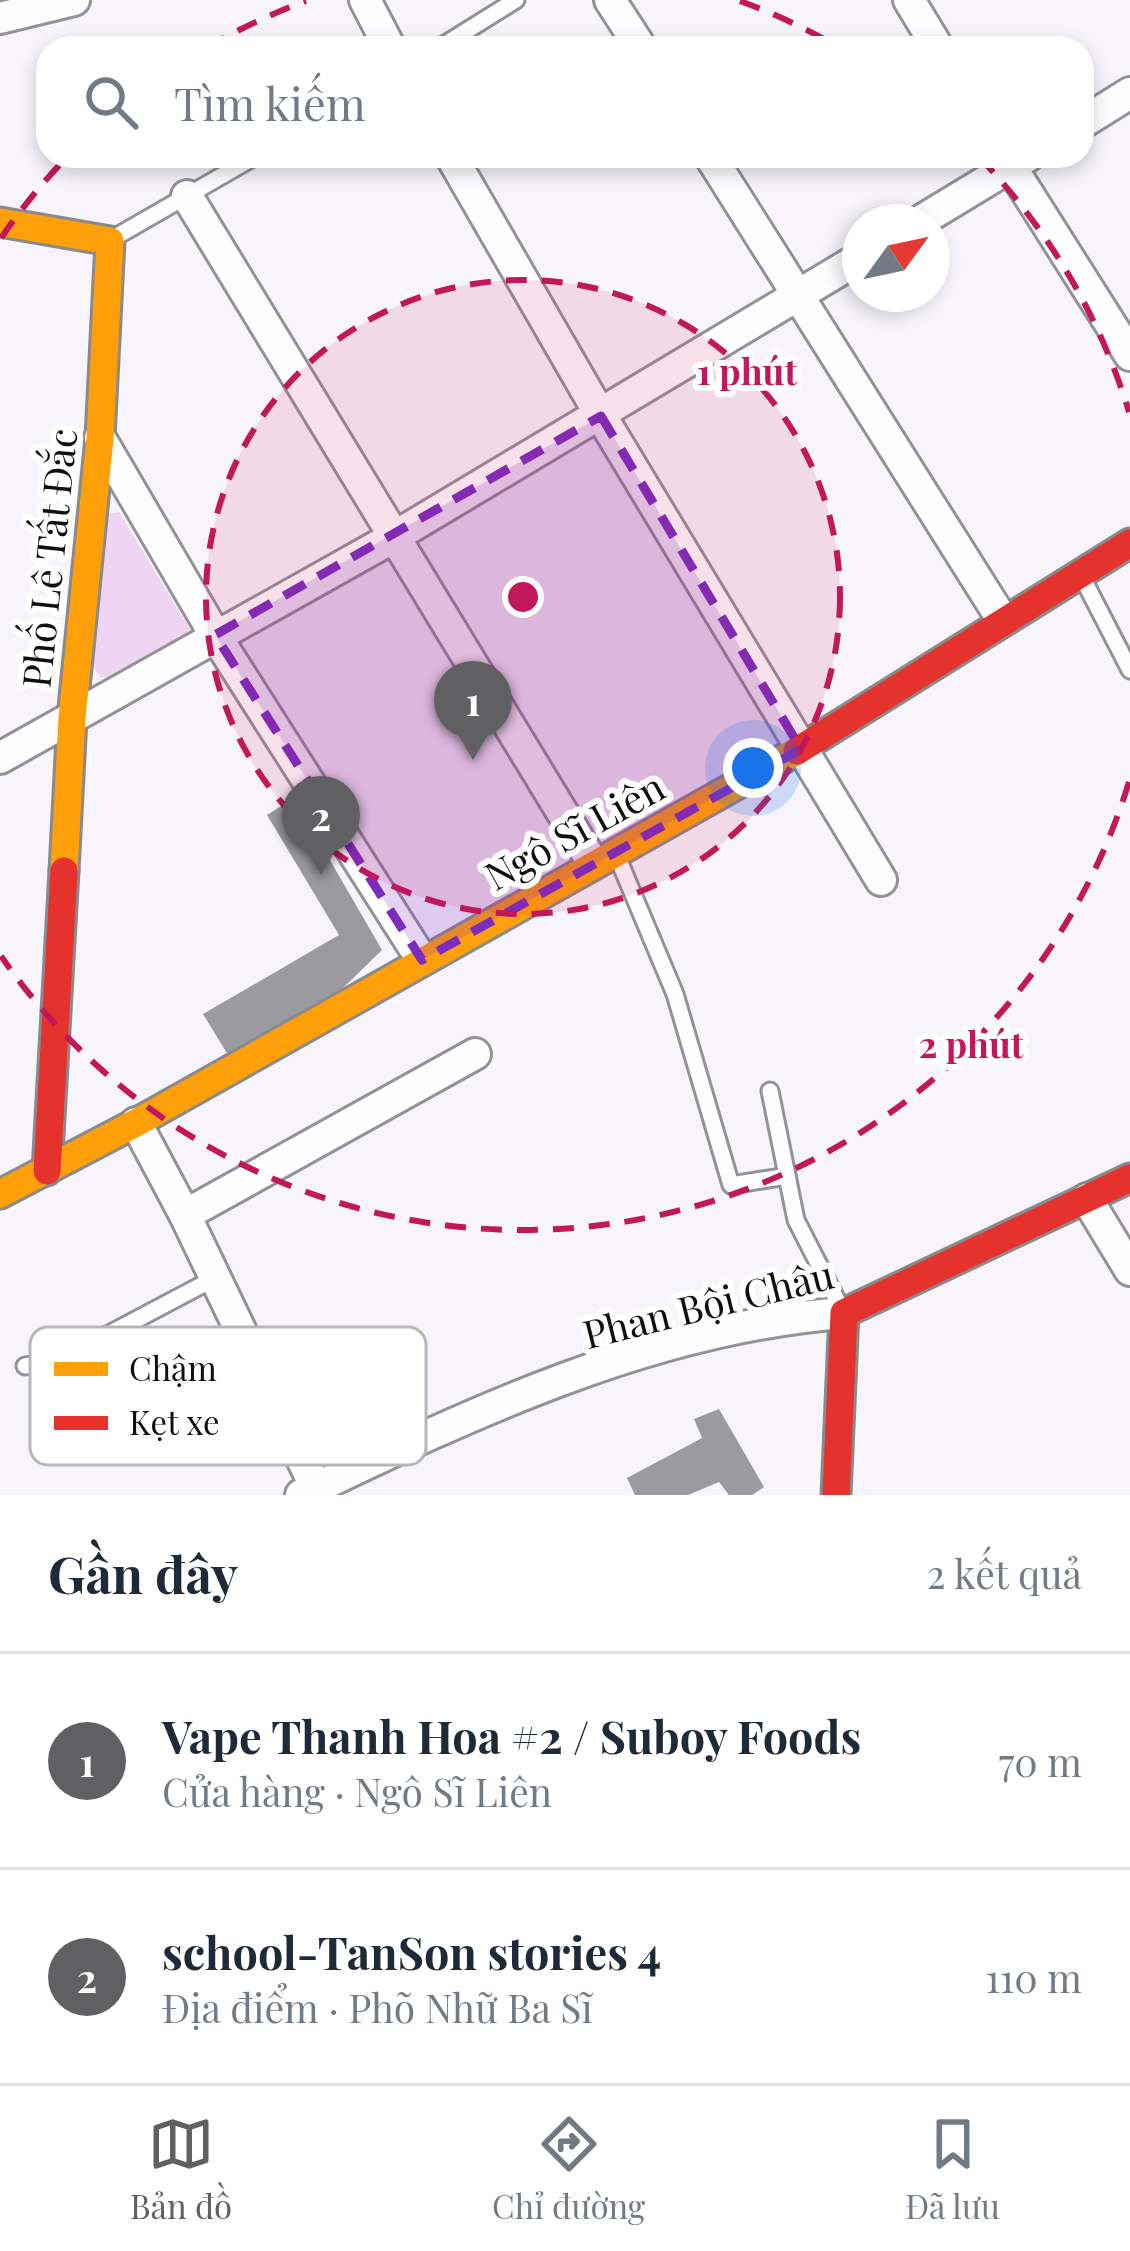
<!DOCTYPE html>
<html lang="vi">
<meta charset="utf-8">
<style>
body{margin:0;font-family:"Playfair Display",serif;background:#f6f6f7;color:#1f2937}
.compass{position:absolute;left:842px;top:204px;width:108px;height:108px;border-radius:50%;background:#fff;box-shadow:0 6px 18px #0003;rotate:57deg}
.you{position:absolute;left:753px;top:768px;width:42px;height:42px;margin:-30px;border:9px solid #fff;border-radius:50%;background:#1a73e8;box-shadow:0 0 0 18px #1a73e833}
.badge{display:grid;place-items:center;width:78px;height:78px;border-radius:50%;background:#605f62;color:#fff;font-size:39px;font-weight:700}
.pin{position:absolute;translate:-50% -99px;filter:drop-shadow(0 3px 6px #0008)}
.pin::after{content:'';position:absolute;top:63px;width:42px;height:36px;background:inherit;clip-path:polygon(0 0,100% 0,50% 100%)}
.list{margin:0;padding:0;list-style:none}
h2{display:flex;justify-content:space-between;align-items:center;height:156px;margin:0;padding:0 48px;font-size:51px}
h2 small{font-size:39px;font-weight:400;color:#747a83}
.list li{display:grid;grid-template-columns:78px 1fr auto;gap:36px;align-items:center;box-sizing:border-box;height:216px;padding:0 48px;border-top:3px solid #e0e1e3}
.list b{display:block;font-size:45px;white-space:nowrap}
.list p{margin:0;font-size:39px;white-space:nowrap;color:#747a83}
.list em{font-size:39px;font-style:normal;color:#747a83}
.icon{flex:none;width:66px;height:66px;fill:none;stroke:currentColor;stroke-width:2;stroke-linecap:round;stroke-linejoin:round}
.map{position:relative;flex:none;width:1130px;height:1495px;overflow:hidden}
.search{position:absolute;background:#fff;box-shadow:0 6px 18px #0003;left:36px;right:36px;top:36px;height:132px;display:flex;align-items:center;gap:30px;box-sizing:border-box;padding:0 42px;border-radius:36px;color:#747a83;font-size:45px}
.sheet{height:588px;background:#fff}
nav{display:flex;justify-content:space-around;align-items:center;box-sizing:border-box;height:168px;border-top:3px solid #e0e1e3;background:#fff;font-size:33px;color:#747a83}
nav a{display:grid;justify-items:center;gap:6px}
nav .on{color:#605f62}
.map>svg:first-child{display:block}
.green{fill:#f0d4f3}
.building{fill:#9b9aa0}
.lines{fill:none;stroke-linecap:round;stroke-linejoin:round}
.lane-casing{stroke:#939296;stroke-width:21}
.street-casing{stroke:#939296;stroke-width:36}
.slow-casing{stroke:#8a898c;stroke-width:33}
.jam-casing{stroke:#8a898c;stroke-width:33}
.lane{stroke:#fefdff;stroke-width:15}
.street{stroke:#fefdff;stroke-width:30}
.slow{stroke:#ff9f0a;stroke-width:27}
.jam{stroke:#e5322d;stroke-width:27}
.marked{fill:#7b2cbf;fill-opacity:0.2;stroke:#7b2cbf;stroke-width:9;stroke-dasharray:24 15;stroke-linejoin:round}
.ring{fill:none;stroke:#c2185b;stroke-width:6;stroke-dasharray:21 15}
.labels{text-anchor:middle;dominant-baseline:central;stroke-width:12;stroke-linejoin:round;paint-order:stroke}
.street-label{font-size:39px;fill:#0f0f0f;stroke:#fff}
.key{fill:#fff;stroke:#b7b7b7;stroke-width:3}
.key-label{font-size:33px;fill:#0f0f0f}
.centre{fill:#c2185b;stroke:#fff;stroke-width:6}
.ring-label{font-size:36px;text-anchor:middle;font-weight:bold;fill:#c2185b;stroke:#fff;stroke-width:12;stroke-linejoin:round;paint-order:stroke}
</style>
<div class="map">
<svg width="1130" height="1495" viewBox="0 0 1130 1495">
<rect width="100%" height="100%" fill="#f7f4fc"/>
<polygon class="green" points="119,512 191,631 113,678 100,677 92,664 108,514"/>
<g class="building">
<polygon points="294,798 382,950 343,988 228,1055 203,1014 339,935 267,815"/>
<polygon points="719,1409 764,1487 752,1495 729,1495 719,1482 688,1495 635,1495 627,1478 702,1438 694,1419"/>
</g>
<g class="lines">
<defs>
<g id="lane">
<polyline points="439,48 516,0"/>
<polyline points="112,239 256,156"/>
<polyline points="1081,575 1130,670"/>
<polyline points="617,856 675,994 731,1185 787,1176"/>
<polyline points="770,1091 796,1220 841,1308"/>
<polyline points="25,1366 60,1360 215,1278"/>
</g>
<g id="street">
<polyline points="365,0 390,48"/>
<polyline points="610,0 641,48"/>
<polyline points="909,0 938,48"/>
<polyline points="0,18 74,0"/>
<polyline points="1082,123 1130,93"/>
<polyline points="451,156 601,416 881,880"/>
<polyline points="710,156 1002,619"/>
<polyline points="1004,156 1130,355"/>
<polyline points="187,196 593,863"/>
<polyline points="919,222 1028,156"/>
<polyline points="100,438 215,635 422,960"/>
<polyline points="0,758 394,537 860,258"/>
<polyline points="136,1123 185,1215 316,1488"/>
<polyline points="1087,1199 1130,1270"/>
<polyline points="185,1215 475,1054"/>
<path d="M301 1495C472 1413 653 1327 844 1313"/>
</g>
<g id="slow">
<polyline points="0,222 110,241 100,438 72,718 64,871"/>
<polyline points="0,1194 136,1123 797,751"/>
</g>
<g id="jam">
<polyline points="797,751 1130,543"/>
<polyline points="47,1171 64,871"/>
<polyline points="836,1495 844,1313 1130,1178"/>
</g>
</defs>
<use href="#lane" class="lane-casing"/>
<use href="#street" class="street-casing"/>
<use href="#slow" class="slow-casing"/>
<use href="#jam" class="jam-casing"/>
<use href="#lane" class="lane"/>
<use href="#street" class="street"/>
<use href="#slow" class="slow"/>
<use href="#jam" class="jam"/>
</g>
<path class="marked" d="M601 416 801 749 422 960 215 635Z"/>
<circle cx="523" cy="597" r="317" fill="#c2185b" fill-opacity=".12"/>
<g class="ring">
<circle cx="523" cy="597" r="317"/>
<path d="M1129 782A634 634 0 0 1 1 956M1 238A634 634 0 0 1 67 157M206 48A634 634 0 0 1 306 1M740 1A634 634 0 0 1 840 48M979 157A634 634 0 0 1 1129 412"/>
</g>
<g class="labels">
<g class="street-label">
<text transform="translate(48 558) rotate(-84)">Phố Lê Tất Đắc</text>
<text transform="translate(574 830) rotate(-29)">Ngô Sĩ Liên</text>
<text transform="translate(708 1303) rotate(-14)">Phan Bội Châu</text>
</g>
</g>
<rect x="30" y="1327" width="396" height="138" rx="18" class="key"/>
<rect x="54" y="1362" width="54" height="14" fill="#ff9f0a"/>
<rect x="54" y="1416" width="54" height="14" fill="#e5322d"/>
<g class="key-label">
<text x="129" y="1381">Chậm</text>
<text x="129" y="1435">Kẹt xe</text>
</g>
<circle cx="523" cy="597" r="18" class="centre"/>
<g class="ring-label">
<text x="747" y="385">1 phút</text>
<text x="971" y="1058">2 phút</text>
</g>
</svg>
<svg class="compass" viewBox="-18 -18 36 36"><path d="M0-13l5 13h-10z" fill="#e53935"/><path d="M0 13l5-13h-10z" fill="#747a83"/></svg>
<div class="you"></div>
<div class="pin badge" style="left:473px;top:760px">1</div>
<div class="pin badge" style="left:321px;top:875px">2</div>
<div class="search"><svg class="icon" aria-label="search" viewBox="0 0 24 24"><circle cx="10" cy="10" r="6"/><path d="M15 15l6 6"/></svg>Tìm kiếm</div>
</div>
<section class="sheet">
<h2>Gần đây<small>2 kết quả</small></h2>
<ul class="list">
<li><span class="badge">1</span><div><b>Vape Thanh Hoa #2 / Suboy Foods</b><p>Cửa hàng · Ngô Sĩ Liên</p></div><em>70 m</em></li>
<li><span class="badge">2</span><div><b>school-TanSon stories 4</b><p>Địa điểm · Phõ Nhữ Ba Sĩ</p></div><em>110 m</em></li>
</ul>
</section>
<nav>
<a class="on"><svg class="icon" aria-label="map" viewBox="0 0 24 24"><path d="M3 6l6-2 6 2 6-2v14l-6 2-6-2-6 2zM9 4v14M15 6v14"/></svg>Bản đồ</a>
<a><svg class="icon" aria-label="directions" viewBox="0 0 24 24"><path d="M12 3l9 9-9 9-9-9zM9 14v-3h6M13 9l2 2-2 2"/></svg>Chỉ đường</a>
<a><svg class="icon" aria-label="saved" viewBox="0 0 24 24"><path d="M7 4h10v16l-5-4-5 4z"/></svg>Đã lưu</a>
</nav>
